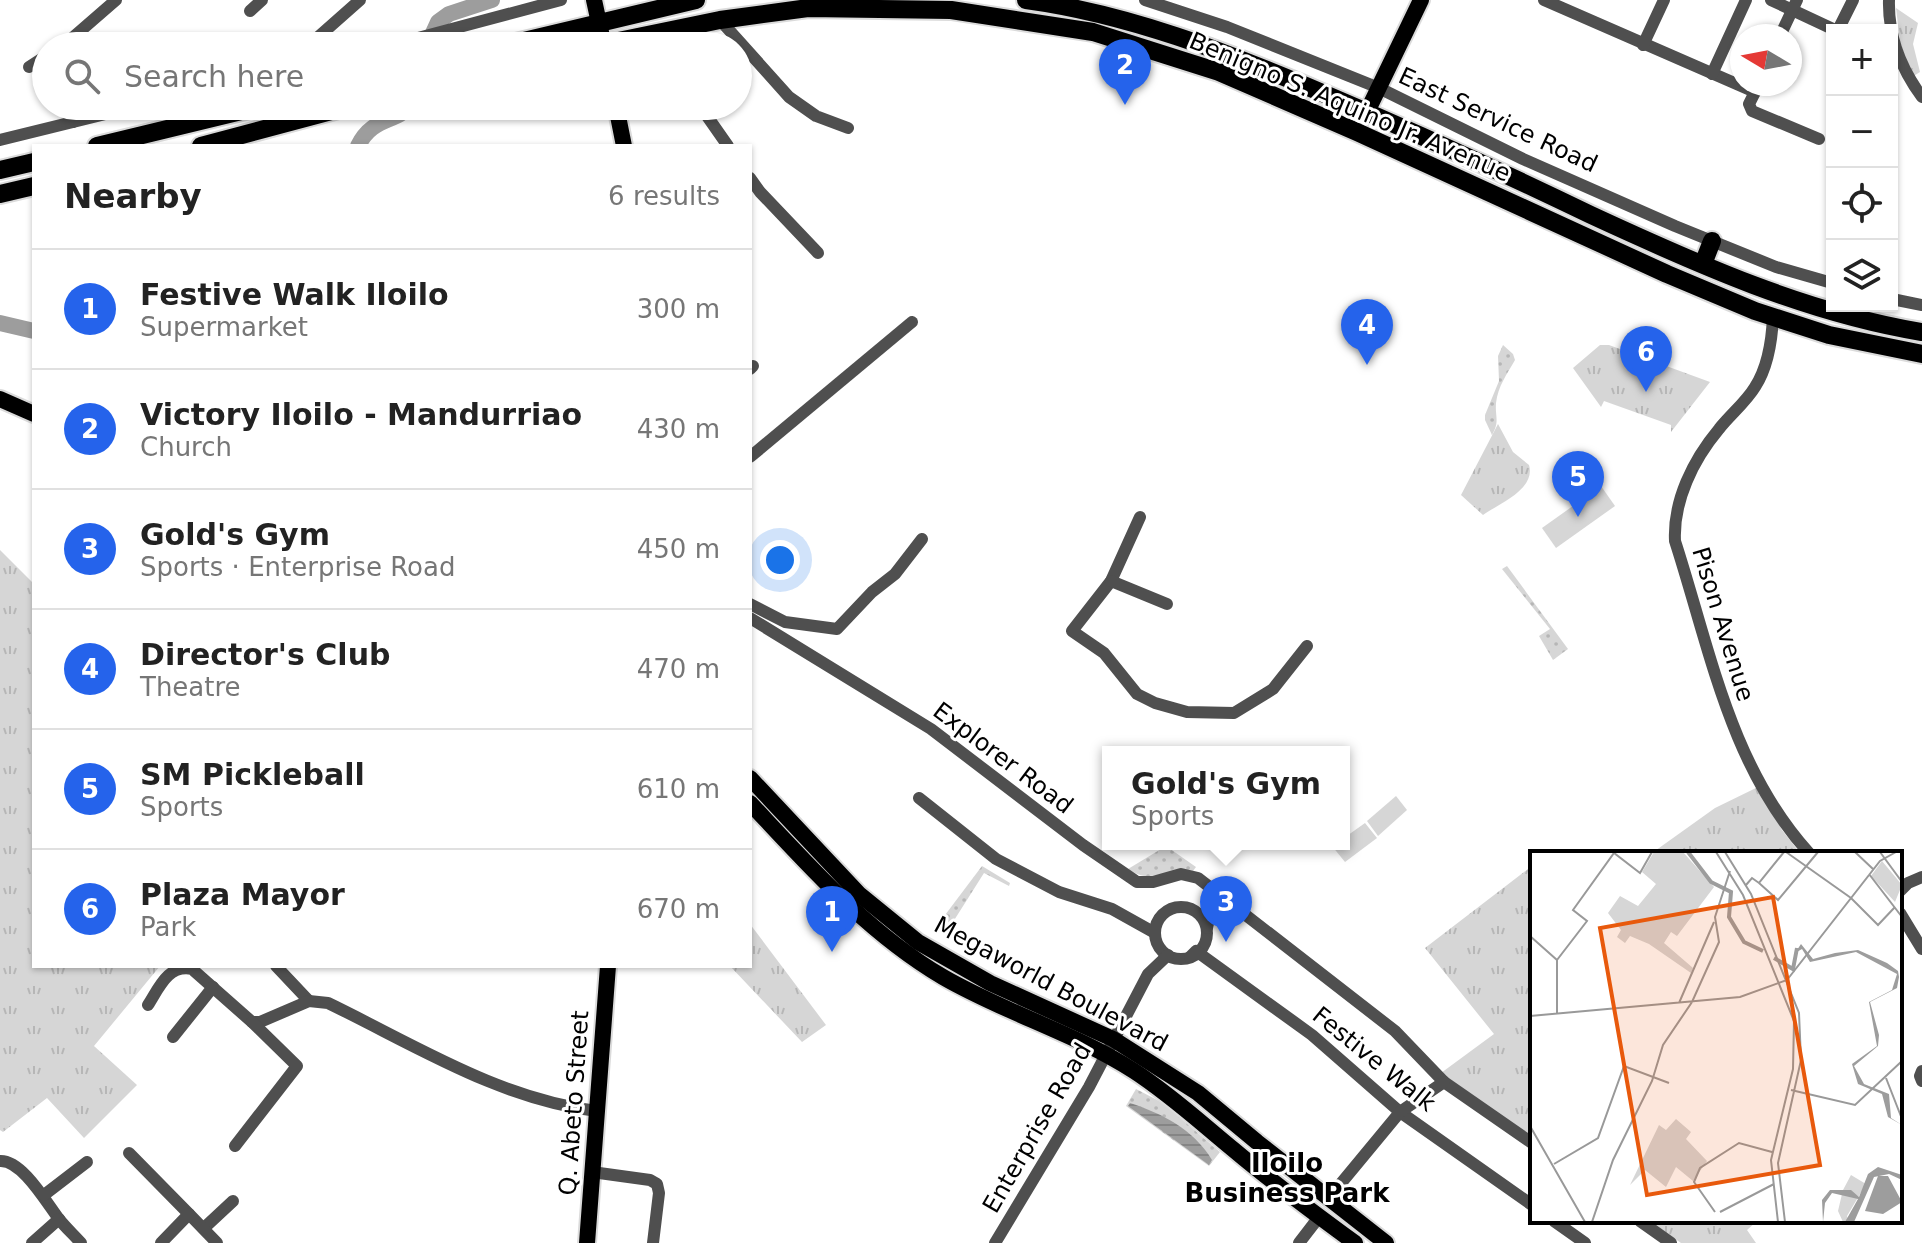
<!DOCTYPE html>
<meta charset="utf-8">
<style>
body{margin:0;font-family:"DejaVu Sans",sans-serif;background:#f6f6f6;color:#222}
.controls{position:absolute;right:24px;top:24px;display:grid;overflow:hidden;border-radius:0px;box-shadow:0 2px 6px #0004}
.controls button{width:72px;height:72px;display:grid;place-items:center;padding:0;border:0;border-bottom:2px solid #e0e0e0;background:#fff;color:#222;font:40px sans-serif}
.compass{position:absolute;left:1730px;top:24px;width:72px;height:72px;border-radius:50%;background:#fff;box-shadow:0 2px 6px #0004;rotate:280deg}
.you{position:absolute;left:780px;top:560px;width:28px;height:28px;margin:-20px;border:6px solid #fff;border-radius:50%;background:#1a73e8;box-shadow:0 0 0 12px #1a73e833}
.badge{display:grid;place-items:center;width:52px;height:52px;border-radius:50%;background:#2563eb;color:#fff;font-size:26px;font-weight:700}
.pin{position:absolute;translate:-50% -66px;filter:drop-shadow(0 2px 4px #0008)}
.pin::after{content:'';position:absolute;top:42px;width:28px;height:24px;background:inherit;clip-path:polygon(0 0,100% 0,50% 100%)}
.popup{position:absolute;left:1102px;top:746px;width:248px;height:104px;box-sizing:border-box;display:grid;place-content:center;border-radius:0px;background:#fff;filter:drop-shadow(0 2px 6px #0005);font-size:26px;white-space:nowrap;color:#767676}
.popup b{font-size:30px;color:#222}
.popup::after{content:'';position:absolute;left:50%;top:100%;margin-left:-16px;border:16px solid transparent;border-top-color:#fff}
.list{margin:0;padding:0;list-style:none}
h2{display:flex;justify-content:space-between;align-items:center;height:104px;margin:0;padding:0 32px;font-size:34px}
h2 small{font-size:26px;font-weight:400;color:#767676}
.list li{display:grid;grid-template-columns:52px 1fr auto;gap:24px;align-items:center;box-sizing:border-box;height:120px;padding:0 32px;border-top:2px solid #e0e0e0}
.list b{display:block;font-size:30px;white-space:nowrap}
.list p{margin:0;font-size:26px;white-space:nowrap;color:#767676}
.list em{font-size:26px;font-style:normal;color:#767676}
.icon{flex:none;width:44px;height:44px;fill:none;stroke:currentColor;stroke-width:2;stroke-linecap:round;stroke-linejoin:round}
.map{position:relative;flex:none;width:1922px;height:1243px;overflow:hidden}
.search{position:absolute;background:#fff;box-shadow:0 2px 6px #0004;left:32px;top:32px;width:720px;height:88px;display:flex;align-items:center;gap:20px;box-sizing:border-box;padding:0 28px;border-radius:44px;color:#767676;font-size:30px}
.panel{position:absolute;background:#fff;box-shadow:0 2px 6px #0004;left:32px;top:144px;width:720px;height:824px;border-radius:0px}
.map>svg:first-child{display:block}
.grass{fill:url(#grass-tufts)}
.garden{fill:url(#garden-dots)}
.pitch{fill:#d6d6d6}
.water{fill:url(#water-rules)}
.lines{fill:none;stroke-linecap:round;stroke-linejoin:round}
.river{stroke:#9d9d9d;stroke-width:16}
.major-casing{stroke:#dbdbdb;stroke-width:20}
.highway-casing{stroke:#dbdbdb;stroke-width:22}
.minor{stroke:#4f4f4f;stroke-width:12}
.major{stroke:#000;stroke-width:16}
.highway{stroke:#000;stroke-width:18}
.labels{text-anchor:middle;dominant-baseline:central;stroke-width:6;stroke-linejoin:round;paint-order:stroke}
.street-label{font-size:24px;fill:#000;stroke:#fff}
.neighbourhood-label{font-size:26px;font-weight:bold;fill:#000;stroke:#fff}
.inset-river{fill:none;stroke:#9d9d9d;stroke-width:4}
.inset-road{fill:none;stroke:#999;stroke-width:2}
.view{fill:#e8590c;fill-opacity:0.15;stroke:#e8590c;stroke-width:4}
.inset-edge{fill:none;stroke:#000;stroke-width:4}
</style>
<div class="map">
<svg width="1922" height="1243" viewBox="0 0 1922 1243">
<defs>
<pattern id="grass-tufts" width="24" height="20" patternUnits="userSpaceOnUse" patternTransform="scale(2)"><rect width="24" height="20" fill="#d6d6d6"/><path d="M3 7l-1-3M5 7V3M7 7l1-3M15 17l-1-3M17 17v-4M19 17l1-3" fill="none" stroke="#b6b6b6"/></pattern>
<pattern id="garden-dots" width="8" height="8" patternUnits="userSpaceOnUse" patternTransform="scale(2)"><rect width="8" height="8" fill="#d6d6d6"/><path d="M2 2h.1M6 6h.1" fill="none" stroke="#b6b6b6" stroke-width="1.8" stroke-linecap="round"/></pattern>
<pattern id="water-rules" width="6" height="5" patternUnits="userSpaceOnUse" patternTransform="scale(2)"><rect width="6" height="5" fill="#9d9d9d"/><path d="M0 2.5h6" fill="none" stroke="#858585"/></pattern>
</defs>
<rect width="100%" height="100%" fill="#fff"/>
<g class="grass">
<polygon points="1896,8 1918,23 1913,44 1920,72 1912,77 1900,42"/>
<polygon points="1600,345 1609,345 1710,382 1671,432 1671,425 1604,401 1601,407 1573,368"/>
<path d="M1498 424 1513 452 1529 465C1536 489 1500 503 1483 515L1461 495Z"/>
<polygon points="0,550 34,584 34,966 160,966 94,1046 137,1085 84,1138 47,1098 3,1132 0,1130"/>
<polygon points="1758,787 1782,830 1800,853 1652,853 1715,808"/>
<polygon points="1532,866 1532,1138 1441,1073 1494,1034 1425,948"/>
<polygon points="750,924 826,1025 802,1042 730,966 750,966"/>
<polygon points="1650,1221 1757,1221 1747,1230 1756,1243 1681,1243"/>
</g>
<g class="garden">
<path d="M1503 345 1513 354 1515 360C1507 374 1498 386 1496 403 1495 418 1500 421 1492 435L1485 420V415L1499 381 1498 356Z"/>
<polygon points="1507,566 1568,649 1553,660 1539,636 1550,629 1502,569"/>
<path d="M1166 846 1196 867 1193 871C1167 866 1152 886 1128 869Z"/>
<polygon points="982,866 1010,883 1009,886 984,873 946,933 936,927"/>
<polygon points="1136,1089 1163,1103 1220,1152 1209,1166 1126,1106"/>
</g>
<g class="pitch">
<polygon points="1601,486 1615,506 1556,548 1542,528"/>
<polygon points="1396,796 1407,810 1378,836 1367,821"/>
<polygon points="1365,823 1377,838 1345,862 1332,846 1344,844 1344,838"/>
</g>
<path class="water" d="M1130 1103C1163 1114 1193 1129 1212 1160L1209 1165 1128 1106Z"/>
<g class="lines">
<g class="river">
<polyline points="427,46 438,22 449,14 492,0"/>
<path d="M358 146C372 117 395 123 410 106"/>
<polyline points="0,323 34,331"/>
</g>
<defs>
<g id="major">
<polyline points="594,0 604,46"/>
<polyline points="616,106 624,146"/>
<polyline points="1367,112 1421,0"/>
<polyline points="0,399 34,414"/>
<polyline points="750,778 859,894 918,942 990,983 1113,1039 1198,1093 1257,1142 1386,1243"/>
<path d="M750 803C810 867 867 932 943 977 1005 1013 1075 1033 1134 1071 1171 1095 1201 1123 1234 1150 1273 1183 1314 1213 1355 1243"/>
<polyline points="587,1243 608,966"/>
</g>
<g id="highway">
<path d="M1026 0C1129 14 1226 52 1320 92 1412 131 1502 172 1591 215 1697 264 1806 313 1922 332"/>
<polyline points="503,46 696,0"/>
<polyline points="594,46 720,20 808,8 951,10 1093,32 1219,72 1357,132 1667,274 1755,311 1829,335 1922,354"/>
<polyline points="97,146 262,106"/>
<polyline points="201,146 350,106"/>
<polyline points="0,170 34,162"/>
<polyline points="0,194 34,186"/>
<polyline points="1703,264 1712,241"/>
</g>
</defs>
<use href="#major" class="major-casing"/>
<use href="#highway" class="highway-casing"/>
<g class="minor">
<polyline points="1145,0 1227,27 1379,88 1523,159 1675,226 1776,267 1832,283"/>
<polyline points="1544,0 1755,92"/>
<polyline points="1771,0 1835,30"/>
<path d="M1889 0C1888 35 1901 69 1922 97"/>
<polyline points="250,11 262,0"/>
<polyline points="720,20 789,97 816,116 848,128"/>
<polyline points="1838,30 1853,0"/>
<polyline points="1780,36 1797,0"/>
<polyline points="1643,45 1664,0"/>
<polyline points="63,46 116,0"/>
<polyline points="308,46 360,0"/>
<polyline points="388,46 561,0"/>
<polyline points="29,67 46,56"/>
<polyline points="1712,74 1746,0"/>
<polyline points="1759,84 1749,104 1752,111 1819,139"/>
<polyline points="700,106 728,146"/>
<polyline points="73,122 81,106"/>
<polyline points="0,140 138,106"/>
<polyline points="750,178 760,192 818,253"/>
<polyline points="1892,299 1922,305"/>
<path d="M1773 316C1772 340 1768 367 1755 387 1746 402 1730 415 1719 429 1693 460 1673 501 1675 541 1710 649 1730 766 1809 853"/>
<polyline points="750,369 753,366"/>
<polyline points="750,457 912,322"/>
<polyline points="1140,517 1111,581 1072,631 1104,653 1137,694 1155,703 1187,712 1234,713 1273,689 1307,646"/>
<polyline points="1111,581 1167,604"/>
<polyline points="750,604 785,622 837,629 872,592 895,574 922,539"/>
<polyline points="750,618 931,729 1083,845 1137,882 1153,882 1181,874 1198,878 1395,1031 1444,1082 1532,1143"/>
<polyline points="919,798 996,859 1059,892 1112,909 1155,933"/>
<polyline points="1900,891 1908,883 1922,877"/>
<circle cx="1181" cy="933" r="26"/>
<polyline points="1900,913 1922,949"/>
<polyline points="1207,928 1211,909 1223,897"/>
<polyline points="1190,957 1196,951 1312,1035 1400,1112 1532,1205"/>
<polyline points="276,966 309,1001"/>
<path d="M148 1005C159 988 168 964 192 969L252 1022H260L309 1001 328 1003C415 1045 499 1099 597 1111"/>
<polyline points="173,1037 213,987"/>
<polyline points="1922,1071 1920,1076 1922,1081"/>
<polyline points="235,1146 297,1066 252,1022"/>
<polyline points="129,1153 189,1214"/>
<path d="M0 1161C22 1160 46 1202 59 1219 65 1227 74 1235 81 1243"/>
<polyline points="592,1172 650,1180 657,1184 659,1193 653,1243"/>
<polyline points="44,1195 87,1162"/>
<polyline points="1328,1199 1400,1112 1444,1082"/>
<polyline points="1554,1221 1585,1243"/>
<polyline points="1640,1221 1671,1243"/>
<polyline points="204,1228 233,1201"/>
<polyline points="32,1243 59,1219"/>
<polyline points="161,1243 189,1214 217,1243"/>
<polyline points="995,1243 1089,1087 1148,974 1168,955"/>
<polyline points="1299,1243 1319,1217"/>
</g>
<use href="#major" class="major"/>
<use href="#highway" class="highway"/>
</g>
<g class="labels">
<g class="street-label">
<text transform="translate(1350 107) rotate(23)">Benigno S. Aquino Jr. Avenue</text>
<text transform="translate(1498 120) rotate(25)">East Service Road</text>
<text transform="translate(1723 624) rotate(73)">Pison Avenue</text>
<text transform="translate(1003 758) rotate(37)">Explorer Road</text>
<text transform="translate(1051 984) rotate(28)">Megaworld Boulevard</text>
<text transform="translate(1374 1059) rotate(39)">Festive Walk</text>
<text transform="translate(574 1103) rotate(-86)">Q. Abeto Street</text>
<text transform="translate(1037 1128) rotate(-60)">Enterprise Road</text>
</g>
<g class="neighbourhood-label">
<text x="1287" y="1163">Iloilo<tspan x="1287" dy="30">Business Park</tspan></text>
</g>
</g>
<g transform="translate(1530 851)">
<rect width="372" height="372" fill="#fff"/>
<path d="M124 1H153L184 36 147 85 141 81 134 92 163 117 161 122 119 93 100 85 95 92 87 86 91 79 78 62 90 45 108 55 126 33 112 21ZM352 10 372 34 365 51 341 25ZM146 268 161 281 156 288 177 310 163 330 146 316 136 336 115 319 100 334 129 274 136 279ZM321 324 336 333 317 365 319 371H313L308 360 312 343 328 345 313 339Z" fill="#d6d6d6"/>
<path d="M271 93 283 108 305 102 328 99 357 112 368 120 369 126 367 137 340 151 349 184 348 195 324 215 334 233 359 243 361 267 372 274 358 266 352 243 328 233 322 213 347 195 339 151 362 139 367 123 326 101 280 111 272 98 265 102ZM348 316 372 324V329L359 323 344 326 324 371H315L328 348 302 342 295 352 293 371 292 349 300 339H321L329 346 338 323ZM348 325H358L372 351 353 363 335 360Z" fill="#9d9d9d"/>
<path class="inset-river" d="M158 1 181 31 201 41 199 66 214 91 233 100M244 107 263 118 267 97"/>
<path class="inset-road" d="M186 1 213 44 264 170 263 218 241 309 248 371M195 1 221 43 269 162 271 209 248 312 255 371M256 1 321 47 348 74 365 56M325 1 343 18M350 1 372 31M339 23 372 66M229 32 248 49 288 1M216 34 222 27 229 32 254 1M0 85 27 109M149 152 184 71M27 163V109L57 70 43 59 84 2 110 22 122 1M0 165 210 146 257 129 350 10 366 1M356 227 372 268M261 239 325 254 372 210M0 275 55 371M24 313 68 287 94 215 139 232M185 361 164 331 170 317 209 292 242 301M190 361 244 333M62 371 83 309 122 230 133 194 162 151 189 91 185 66 200 20"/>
<path class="view" d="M243 46 290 314 117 344 70 77Z"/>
<rect width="372" height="372" class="inset-edge"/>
</g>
</svg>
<div class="controls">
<button>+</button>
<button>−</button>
<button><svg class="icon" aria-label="locate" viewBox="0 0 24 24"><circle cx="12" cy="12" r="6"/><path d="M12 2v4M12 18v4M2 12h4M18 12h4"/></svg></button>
<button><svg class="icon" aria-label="layers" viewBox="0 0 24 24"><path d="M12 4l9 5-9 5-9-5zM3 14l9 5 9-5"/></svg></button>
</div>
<svg class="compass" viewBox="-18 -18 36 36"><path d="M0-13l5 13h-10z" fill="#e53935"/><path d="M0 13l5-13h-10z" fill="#767676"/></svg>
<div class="you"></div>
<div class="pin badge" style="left:832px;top:952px">1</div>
<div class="pin badge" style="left:1125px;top:105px">2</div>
<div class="pin badge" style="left:1226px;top:942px">3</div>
<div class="popup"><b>Gold's Gym</b>Sports</div>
<div class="pin badge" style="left:1367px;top:365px">4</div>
<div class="pin badge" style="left:1578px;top:517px">5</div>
<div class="pin badge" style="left:1646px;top:392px">6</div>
<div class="search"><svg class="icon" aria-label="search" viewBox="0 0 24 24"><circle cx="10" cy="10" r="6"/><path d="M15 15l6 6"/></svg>Search here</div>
<section class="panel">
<h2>Nearby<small>6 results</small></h2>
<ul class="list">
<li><span class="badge">1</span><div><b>Festive Walk Iloilo</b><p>Supermarket</p></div><em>300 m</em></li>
<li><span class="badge">2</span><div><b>Victory Iloilo - Mandurriao</b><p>Church</p></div><em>430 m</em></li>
<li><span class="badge">3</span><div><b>Gold's Gym</b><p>Sports · Enterprise Road</p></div><em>450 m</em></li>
<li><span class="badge">4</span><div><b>Director's Club</b><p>Theatre</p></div><em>470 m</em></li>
<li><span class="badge">5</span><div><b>SM Pickleball</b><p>Sports</p></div><em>610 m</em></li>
<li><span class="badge">6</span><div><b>Plaza Mayor</b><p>Park</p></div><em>670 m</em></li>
</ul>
</section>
</div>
